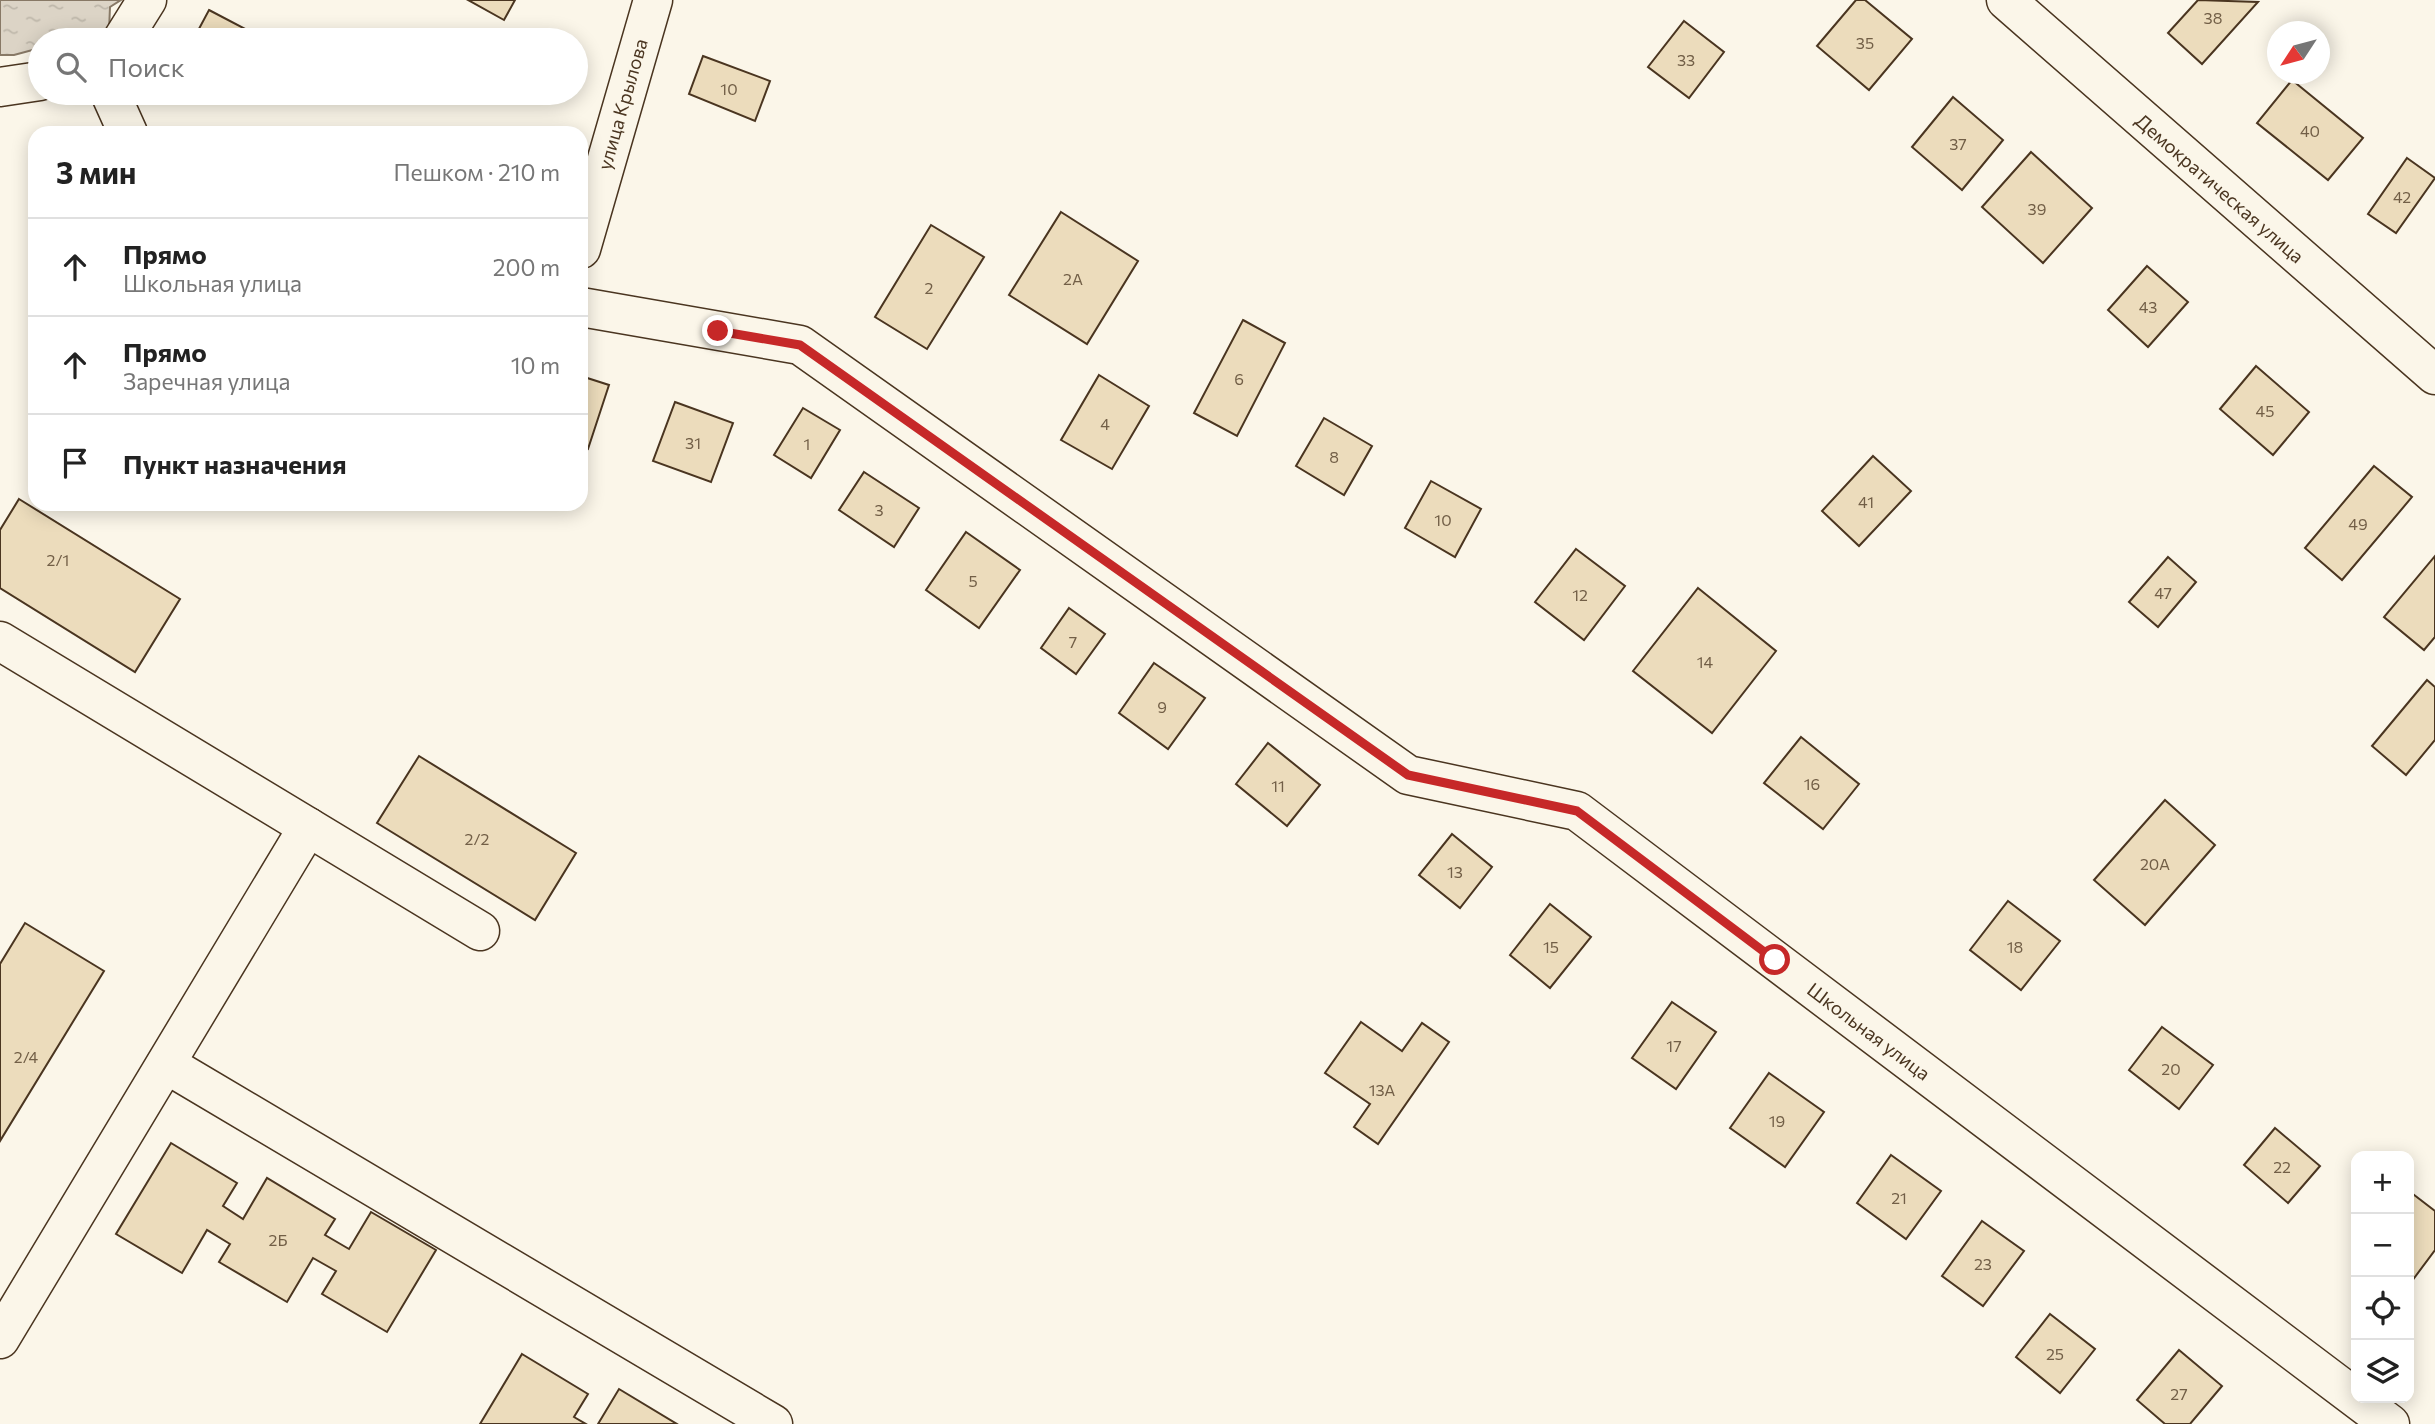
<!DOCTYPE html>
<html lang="ru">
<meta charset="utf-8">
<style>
body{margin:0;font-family:Commissioner,sans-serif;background:#f6f6f6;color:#222}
.controls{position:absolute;right:21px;bottom:21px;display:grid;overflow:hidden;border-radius:14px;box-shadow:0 4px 18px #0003}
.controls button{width:63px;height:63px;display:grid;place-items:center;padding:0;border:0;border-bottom:2px solid #e0e0e0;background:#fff;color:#222;font:35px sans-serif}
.compass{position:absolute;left:2267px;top:21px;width:63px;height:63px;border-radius:50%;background:#fff;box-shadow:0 4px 18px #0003;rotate:234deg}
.stop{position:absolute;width:21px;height:21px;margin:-16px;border:5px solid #c62828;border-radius:50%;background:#fff}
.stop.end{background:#c62828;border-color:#fff;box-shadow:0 2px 7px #0008}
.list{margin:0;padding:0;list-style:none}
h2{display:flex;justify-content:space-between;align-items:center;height:91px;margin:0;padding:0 28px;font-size:30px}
h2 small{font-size:23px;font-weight:400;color:#767676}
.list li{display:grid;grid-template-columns:46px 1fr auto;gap:21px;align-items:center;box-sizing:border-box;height:98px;padding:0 28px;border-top:2px solid #e0e0e0}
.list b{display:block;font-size:26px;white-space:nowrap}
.list p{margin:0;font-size:23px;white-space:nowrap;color:#767676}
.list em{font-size:23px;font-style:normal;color:#767676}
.icon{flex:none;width:38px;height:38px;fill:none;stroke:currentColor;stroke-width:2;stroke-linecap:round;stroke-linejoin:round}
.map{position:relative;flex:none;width:2435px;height:1424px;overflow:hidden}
.search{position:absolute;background:#fff;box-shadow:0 4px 18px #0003;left:28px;top:28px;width:560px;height:77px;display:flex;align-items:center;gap:18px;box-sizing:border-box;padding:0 24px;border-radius:38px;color:#767676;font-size:26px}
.panel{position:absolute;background:#fff;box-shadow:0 4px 18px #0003;left:28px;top:126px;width:560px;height:385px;border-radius:21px}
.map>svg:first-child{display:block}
.water{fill:url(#water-ripples);stroke:#887966;stroke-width:2}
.building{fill:#ecdcbc;stroke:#4a3520;stroke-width:2}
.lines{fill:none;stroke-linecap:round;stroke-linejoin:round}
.minor-casing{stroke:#4a3520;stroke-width:41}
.minor{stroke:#fbf6e9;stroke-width:38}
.route{stroke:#c62828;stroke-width:9}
.labels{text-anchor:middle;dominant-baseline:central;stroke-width:5;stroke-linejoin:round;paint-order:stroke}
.number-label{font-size:16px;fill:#725f47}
.street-label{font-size:19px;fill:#4a3520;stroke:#fbf6e9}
</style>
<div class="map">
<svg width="2435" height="1424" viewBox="0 0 2435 1424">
<defs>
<pattern id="water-ripples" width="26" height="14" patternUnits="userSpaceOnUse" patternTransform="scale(1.75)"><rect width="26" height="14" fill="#dcd4c6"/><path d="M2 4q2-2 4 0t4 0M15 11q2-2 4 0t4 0" fill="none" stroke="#beb7aa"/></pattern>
</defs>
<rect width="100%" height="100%" fill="#fbf6e9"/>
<polygon class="water" points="0,0 121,0 110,7 109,31 105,40 40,40 40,48 14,55 0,55"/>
<g class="building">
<polygon points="468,0 515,0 504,20"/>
<polygon points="1856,0 1865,0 1912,39 1869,90 1817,46"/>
<polygon points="2198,0 2258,2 2202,64 2168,33"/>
<polygon points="209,10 255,34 252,40 193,40"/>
<polygon points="1684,21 1724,52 1689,98 1648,67"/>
<polygon points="703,56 770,81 755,121 689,94"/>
<polygon points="2292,80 2363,138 2328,180 2257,123"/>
<polygon points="1953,97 2003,140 1962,190 1912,147"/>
<polygon points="2031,152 2092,208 2043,263 1982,207"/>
<polygon points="2407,158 2435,178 2396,233 2368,214"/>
<polygon points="1061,212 1138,261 1087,344 1009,295"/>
<polygon points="931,225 984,257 927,349 875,317"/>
<polygon points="2147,266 2188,302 2148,347 2108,310"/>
<polygon points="1243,320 1285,343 1237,436 1194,413"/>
<polygon points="2256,366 2309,412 2273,455 2220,409"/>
<polygon points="1099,375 1149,406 1112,469 1061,440"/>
<polygon points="581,376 609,385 588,449 581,446"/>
<polygon points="675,402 733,423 711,482 653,461"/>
<polygon points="803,408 840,430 811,478 774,455"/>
<polygon points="1324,418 1372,446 1344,495 1296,466"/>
<polygon points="1873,456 1911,491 1859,546 1822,511"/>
<polygon points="2374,466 2412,497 2342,580 2305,548"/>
<polygon points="864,472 919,508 894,547 839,510"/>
<polygon points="1431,481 1481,509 1455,557 1405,528"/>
<polygon points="19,499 180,599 135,672 0,588 0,530"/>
<polygon points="966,532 1020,570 979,628 926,590"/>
<polygon points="1576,549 1625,586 1584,640 1535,602"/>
<polygon points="2435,556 2435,637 2424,650 2384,617"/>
<polygon points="2168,557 2196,582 2158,627 2129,602"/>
<polygon points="1698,588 1776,651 1712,733 1633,671"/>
<polygon points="1069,608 1105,634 1076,674 1041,648"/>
<polygon points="1154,663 1205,698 1168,749 1119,713"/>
<polygon points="2427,680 2435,687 2435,740 2406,775 2372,746"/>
<polygon points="1801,737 1859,784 1823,829 1764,783"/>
<polygon points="1268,743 1320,785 1287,826 1236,784"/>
<polygon points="419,756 576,853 535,920 377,823"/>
<polygon points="2165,800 2215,845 2145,925 2094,880"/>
<polygon points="1452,834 1492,867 1460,908 1419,875"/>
<polygon points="2008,901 2060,941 2021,990 1970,950"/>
<polygon points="1550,904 1591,937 1550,988 1510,955"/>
<polygon points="25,923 104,971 0,1141 0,964"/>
<polygon points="1672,1002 1716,1032 1676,1089 1632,1058"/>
<polygon points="1361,1022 1402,1051 1422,1023 1449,1042 1378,1144 1354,1127 1370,1104 1325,1073"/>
<polygon points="2162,1027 2213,1065 2179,1109 2129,1070"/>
<polygon points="1769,1073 1824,1112 1785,1167 1730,1128"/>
<polygon points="2275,1128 2320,1166 2288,1203 2244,1165"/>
<polygon points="171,1143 237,1183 223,1206 243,1219 267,1178 335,1219 325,1235 349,1249 371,1212 436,1250 387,1332 322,1294 336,1271 313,1258 287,1302 219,1262 230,1244 207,1230 182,1273 116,1234"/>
<polygon points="1891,1155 1941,1191 1906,1239 1857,1203"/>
<polygon points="2409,1191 2435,1211 2435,1250 2409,1285"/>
<polygon points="1982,1221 2024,1251 1983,1306 1942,1276"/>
<polygon points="2050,1314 2095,1349 2060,1393 2016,1357"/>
<polygon points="2179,1350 2222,1386 2190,1424 2165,1424 2137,1400"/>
<polygon points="522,1354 588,1394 574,1417 586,1424 480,1424"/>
<polygon points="619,1389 677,1424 598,1424"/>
</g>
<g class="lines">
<defs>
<g id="minor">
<polyline points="2006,0 2435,375"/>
<polyline points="122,40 147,0"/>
<polyline points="0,87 40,81"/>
<polyline points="110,93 128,133"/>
<polyline points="581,249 653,0"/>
<polyline points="581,307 800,345 1408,775 1577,811 2390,1424"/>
<polyline points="0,641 308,827 0,1339"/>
<polyline points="308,827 480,931"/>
<polyline points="166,1064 773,1424"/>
</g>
</defs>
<use href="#minor" class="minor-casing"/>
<use href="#minor" class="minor"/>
</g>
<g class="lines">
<polyline class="route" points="718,331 800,345 1408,775 1577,811 1775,960"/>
</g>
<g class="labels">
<g class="number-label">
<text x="2213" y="17">38</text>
<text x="1865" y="42">35</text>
<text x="1686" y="59">33</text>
<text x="729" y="88">10</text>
<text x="2310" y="130">40</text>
<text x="1958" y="143">37</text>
<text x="2402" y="196">42</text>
<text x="2037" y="208">39</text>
<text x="1073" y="278">2А</text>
<text x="929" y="287">2</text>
<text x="2148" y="306">43</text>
<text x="1239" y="378">6</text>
<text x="2265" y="410">45</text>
<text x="1105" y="423">4</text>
<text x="693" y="442">31</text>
<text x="807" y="443">1</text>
<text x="1334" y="456">8</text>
<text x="1866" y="501">41</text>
<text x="879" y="509">3</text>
<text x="1443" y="519">10</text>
<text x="2358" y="523">49</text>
<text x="58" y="559">2/1</text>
<text x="973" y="580">5</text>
<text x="2163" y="592">47</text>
<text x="1580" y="594">12</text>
<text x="1073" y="641">7</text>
<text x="1705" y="661">14</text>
<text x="1162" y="706">9</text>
<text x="1812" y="783">16</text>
<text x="1278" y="785">11</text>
<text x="477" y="838">2/2</text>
<text x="2155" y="863">20А</text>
<text x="1455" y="871">13</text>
<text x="1551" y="946">15</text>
<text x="2015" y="946">18</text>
<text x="1674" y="1045">17</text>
<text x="26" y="1056">2/4</text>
<text x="2171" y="1068">20</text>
<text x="1382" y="1089">13А</text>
<text x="1777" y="1120">19</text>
<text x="2282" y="1166">22</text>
<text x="1899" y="1197">21</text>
<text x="278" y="1239">2Б</text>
<text x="1983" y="1263">23</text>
<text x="2055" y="1353">25</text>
<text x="2179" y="1393">27</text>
</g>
<g class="street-label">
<text transform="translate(622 104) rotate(-74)">улица Крылова</text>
<text transform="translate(2220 188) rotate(41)">Демократическая улица</text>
<text transform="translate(1869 1031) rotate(37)">Школьная улица</text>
</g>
</g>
</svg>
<div class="controls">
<button>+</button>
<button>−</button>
<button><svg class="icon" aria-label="locate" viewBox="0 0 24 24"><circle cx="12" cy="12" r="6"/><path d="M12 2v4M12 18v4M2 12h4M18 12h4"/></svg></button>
<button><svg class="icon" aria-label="layers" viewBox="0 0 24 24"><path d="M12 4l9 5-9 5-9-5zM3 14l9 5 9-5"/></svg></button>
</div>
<svg class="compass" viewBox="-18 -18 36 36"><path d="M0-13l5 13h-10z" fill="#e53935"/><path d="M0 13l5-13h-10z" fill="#767676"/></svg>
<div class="stop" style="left:1775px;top:960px"></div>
<div class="stop end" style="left:718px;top:331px"></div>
<div class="search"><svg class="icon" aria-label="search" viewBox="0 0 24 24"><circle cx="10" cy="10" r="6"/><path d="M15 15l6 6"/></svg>Поиск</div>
<section class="panel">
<h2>3 мин<small>Пешком · 210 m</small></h2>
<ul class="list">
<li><svg class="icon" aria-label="ahead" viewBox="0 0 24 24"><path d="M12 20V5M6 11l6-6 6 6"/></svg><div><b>Прямо</b><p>Школьная улица</p></div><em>200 m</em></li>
<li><svg class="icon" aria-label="ahead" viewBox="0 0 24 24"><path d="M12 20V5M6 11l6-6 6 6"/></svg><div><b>Прямо</b><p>Заречная улица</p></div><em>10 m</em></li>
<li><svg class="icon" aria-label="arrive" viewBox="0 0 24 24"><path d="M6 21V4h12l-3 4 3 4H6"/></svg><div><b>Пункт назначения</b></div></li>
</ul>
</section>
</div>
